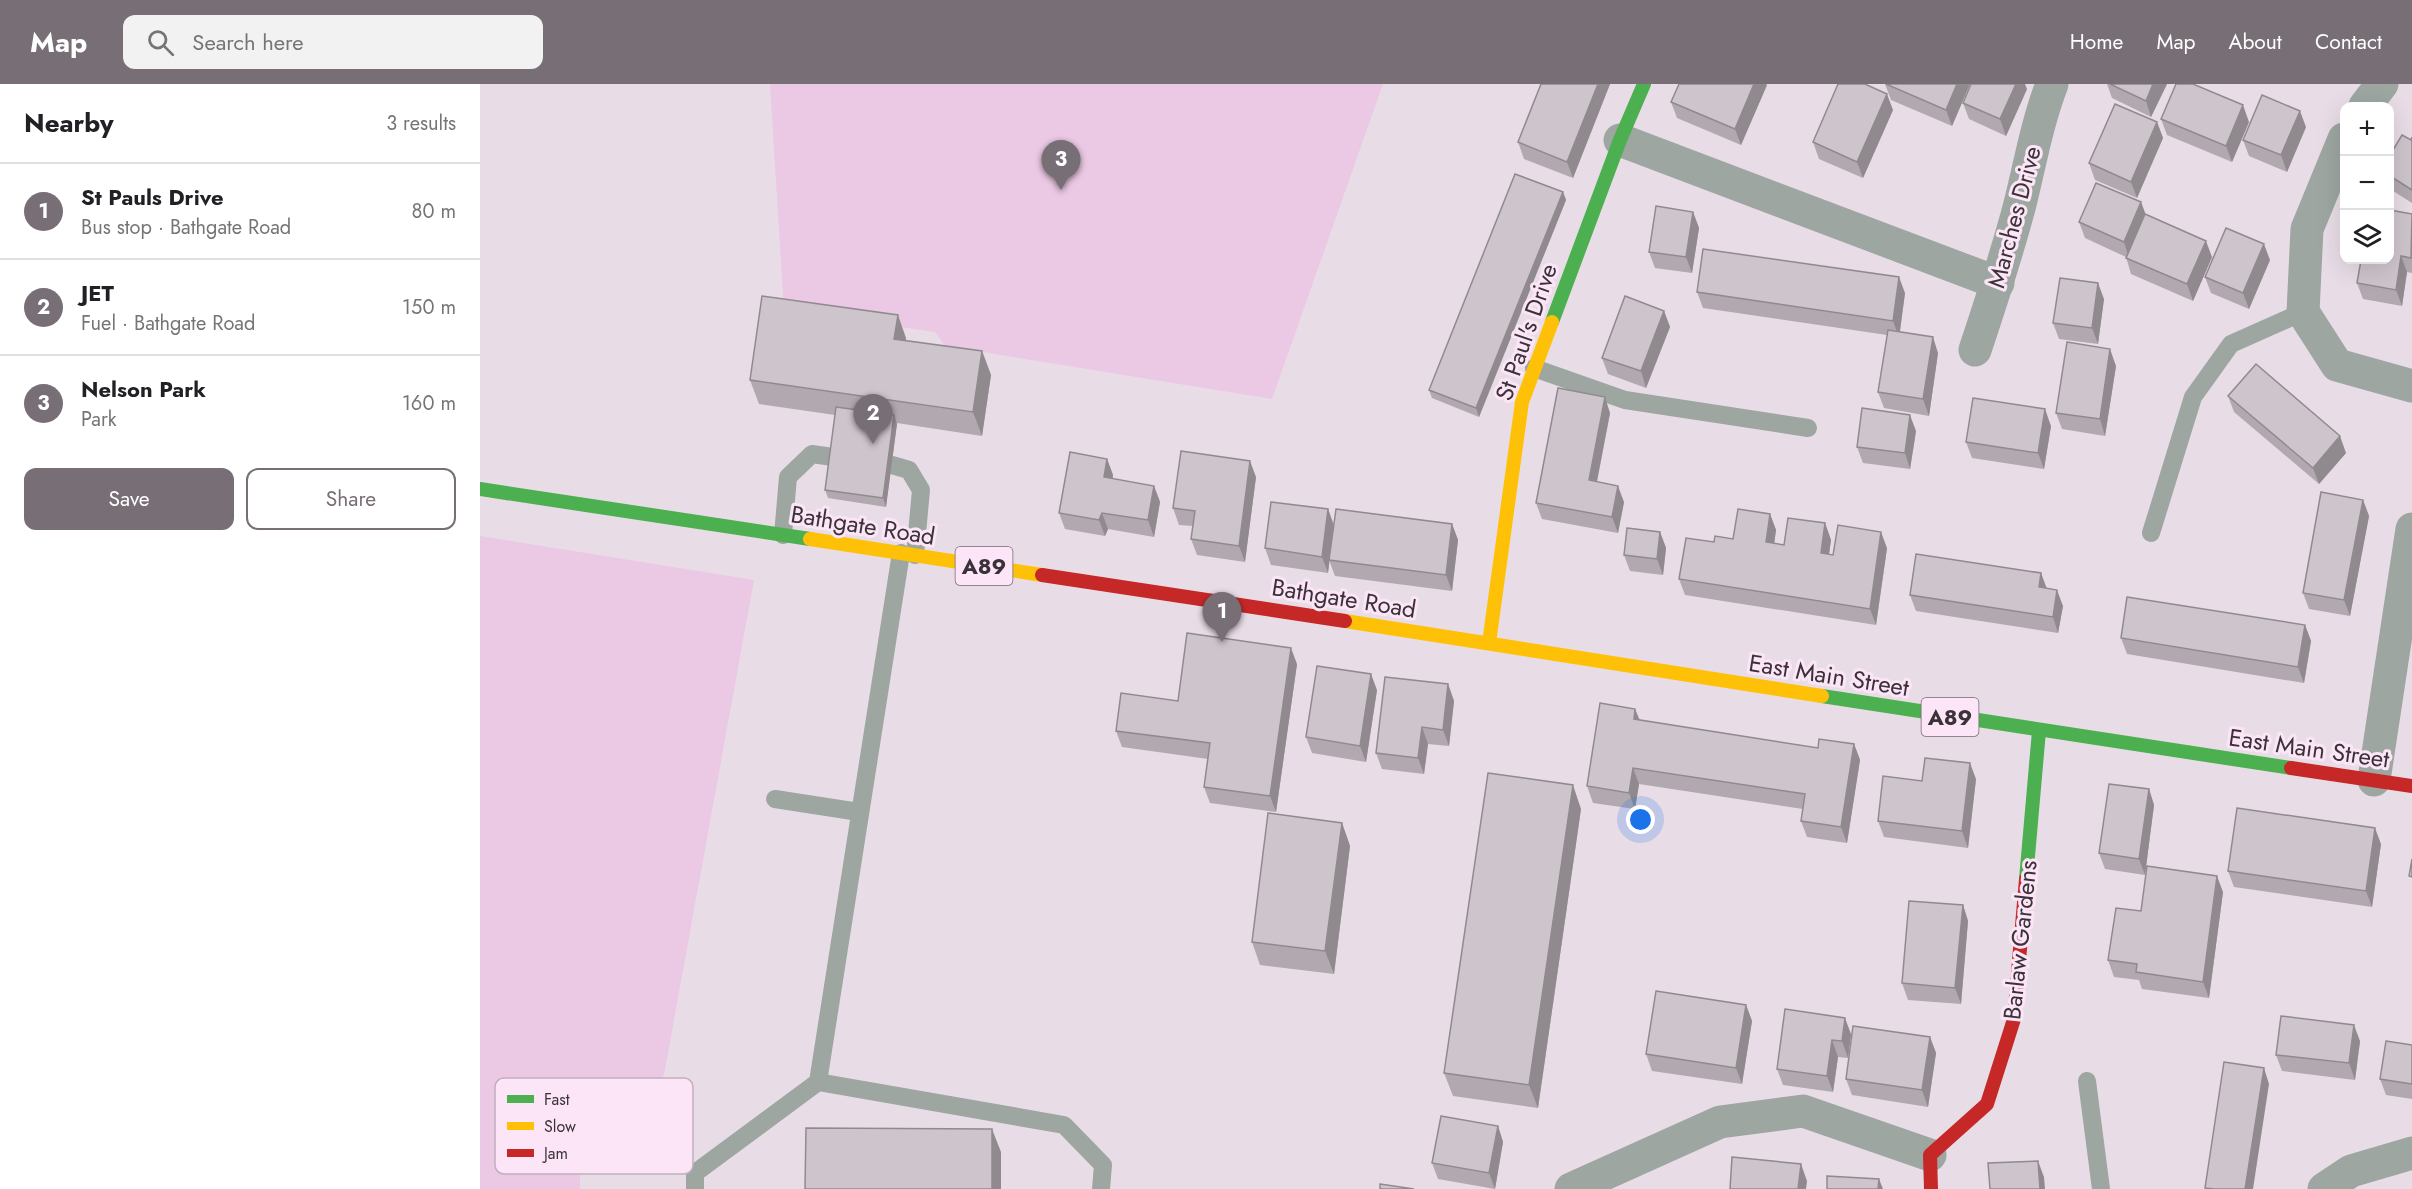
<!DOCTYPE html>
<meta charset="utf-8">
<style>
body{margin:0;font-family:Jost,sans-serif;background:#f2f2f2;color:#202124}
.controls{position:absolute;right:18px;top:18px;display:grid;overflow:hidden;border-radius:12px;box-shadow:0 6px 24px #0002}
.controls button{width:54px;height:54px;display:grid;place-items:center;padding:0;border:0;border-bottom:2px solid #e0e0e0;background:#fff;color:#202124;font:30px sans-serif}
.you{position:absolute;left:1161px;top:736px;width:21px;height:21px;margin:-15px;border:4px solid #fff;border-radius:50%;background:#1a73e8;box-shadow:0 0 0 9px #1a73e833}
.badge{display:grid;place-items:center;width:39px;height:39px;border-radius:50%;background:#786e76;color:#fff;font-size:20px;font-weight:700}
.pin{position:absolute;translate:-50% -50px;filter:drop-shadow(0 2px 3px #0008)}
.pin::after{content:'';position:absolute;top:32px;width:21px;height:18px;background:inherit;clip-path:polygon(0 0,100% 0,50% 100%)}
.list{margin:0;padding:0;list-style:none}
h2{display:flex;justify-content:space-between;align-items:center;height:78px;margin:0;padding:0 24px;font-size:26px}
h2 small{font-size:20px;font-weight:400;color:#757577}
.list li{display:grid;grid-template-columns:39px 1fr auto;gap:18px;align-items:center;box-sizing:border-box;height:96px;padding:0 24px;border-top:2px solid #e0e0e0}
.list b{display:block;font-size:22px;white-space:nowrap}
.list p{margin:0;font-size:20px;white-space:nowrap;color:#757577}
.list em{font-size:20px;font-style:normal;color:#757577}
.actions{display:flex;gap:12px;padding:18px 24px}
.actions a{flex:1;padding:14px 0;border:2px solid #786e76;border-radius:12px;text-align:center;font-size:21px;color:#786e76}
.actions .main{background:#786e76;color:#fff}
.icon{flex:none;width:33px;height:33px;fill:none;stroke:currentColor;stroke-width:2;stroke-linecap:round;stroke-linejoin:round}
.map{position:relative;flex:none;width:1932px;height:1105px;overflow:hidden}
header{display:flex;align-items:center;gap:36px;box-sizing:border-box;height:84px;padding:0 30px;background:#786e76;color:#fff}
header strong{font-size:28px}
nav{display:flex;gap:33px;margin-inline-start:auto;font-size:21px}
.search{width:420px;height:54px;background:#f2f2f2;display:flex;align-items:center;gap:15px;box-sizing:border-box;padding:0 21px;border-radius:12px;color:#757577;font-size:22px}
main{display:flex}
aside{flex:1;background:#fff}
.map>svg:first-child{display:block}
.green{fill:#ebc8e4}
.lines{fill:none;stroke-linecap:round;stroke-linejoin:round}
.lane{stroke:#9da6a1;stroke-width:18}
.street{stroke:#9da6a1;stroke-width:33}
.fast{stroke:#4caf50;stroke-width:14}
.slow{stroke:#ffc107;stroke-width:14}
.jam{stroke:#c62828;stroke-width:14}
.wall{fill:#b1a9af}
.shaded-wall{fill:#908a8f}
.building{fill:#cec5cc;stroke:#908a8f;stroke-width:1.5}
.labels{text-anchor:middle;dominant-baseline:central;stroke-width:6;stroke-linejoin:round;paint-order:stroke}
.shield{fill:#fbe5f6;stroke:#756872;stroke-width:1.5}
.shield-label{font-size:22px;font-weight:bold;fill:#3b3239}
.street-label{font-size:24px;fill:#3b3239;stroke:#fbe5f6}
.key{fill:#fbe5f6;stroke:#c1afbd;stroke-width:1.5}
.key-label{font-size:16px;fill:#3b3239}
</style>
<header>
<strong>Map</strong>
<div class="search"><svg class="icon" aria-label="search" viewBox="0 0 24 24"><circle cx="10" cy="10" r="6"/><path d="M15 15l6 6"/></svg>Search here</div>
<nav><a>Home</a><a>Map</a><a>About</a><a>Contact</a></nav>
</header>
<main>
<aside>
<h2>Nearby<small>3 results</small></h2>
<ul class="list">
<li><span class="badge">1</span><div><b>St Pauls Drive</b><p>Bus stop · Bathgate Road</p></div><em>80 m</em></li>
<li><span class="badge">2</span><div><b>JET</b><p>Fuel · Bathgate Road</p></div><em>150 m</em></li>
<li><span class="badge">3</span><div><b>Nelson Park</b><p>Park</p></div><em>160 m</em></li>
</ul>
<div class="actions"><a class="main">Save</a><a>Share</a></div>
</aside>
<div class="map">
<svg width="1932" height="1105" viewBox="0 0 1932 1105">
<rect width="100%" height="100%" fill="#e8dde6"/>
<g class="green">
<polygon points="290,0 903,0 792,315 465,262 455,248 304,226"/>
<polygon points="0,452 274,496 184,991 100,1058 100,1105 0,1105"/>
</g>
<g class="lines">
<g class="lane">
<polyline points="1054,284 1145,316 1328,344"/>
<polyline points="412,381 429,386 441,406 435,471"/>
<polyline points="1671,449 1713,313 1751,260 1823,228"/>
<polyline points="303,451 308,393 332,370 353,373"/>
<polyline points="295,715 379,728"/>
<polyline points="1607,997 1621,1105"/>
<polyline points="338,998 584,1041 623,1081 621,1105"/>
<polyline points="215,1105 215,1089 338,998 421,469"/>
</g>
<g class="street">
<polyline points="1885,22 1902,0"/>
<polyline points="1864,55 1827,145 1823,228 1857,281 1932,302"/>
<polyline points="1140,56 1518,199"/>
<path d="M1495 266C1511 218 1527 170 1540 120 1550 80 1557 39 1572 0"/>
<polyline points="1894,696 1932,445"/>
<polyline points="1091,1105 1240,1038 1323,1027 1450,1071"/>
<polyline points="1844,1105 1871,1087 1932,1069"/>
</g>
<g class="fast">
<polyline points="1072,238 1140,56 1164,0"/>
<polyline points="0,405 330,455"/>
<polyline points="1342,612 1811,684"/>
<polyline points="1546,795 1559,647"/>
</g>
<g class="slow">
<polyline points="330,455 562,491"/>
<polyline points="865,537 1342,612"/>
<polyline points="1009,559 1042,318 1072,238"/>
</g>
<g class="jam">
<polyline points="562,491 865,537"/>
<polyline points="1811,684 1932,702"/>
<polyline points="1451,1105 1450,1071 1507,1020 1534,935 1546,795"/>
</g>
</g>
<g class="wall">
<polygon points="1061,0 1130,0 1093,94 1044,75 1038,58"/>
<polygon points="1405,0 1490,0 1472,42 1411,16"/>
<polygon points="1627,0 1687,0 1671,33 1632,14"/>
<polygon points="1287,1 1261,61 1197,34 1191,18"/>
<polygon points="1547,5 1526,52 1489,35 1483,19"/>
<polygon points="1413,26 1383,94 1339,75 1333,58"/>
<polygon points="1681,35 1769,38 1752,78 1687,51"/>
<polygon points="1677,38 1683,54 1657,114 1615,96 1609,79"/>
<polygon points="1826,43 1807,88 1769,72 1763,56"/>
<polygon points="1932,53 1932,119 1910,105 1910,71 1931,56"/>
<polygon points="1083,108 1086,116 999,333 952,314 949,306"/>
<polygon points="1661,118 1665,130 1732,173 1713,217 1651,190 1646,173 1605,154 1599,138"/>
<polygon points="1213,128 1219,144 1212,189 1175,184 1169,168"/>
<polygon points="1932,130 1932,189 1927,188 1922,222 1883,215 1877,199"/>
<polygon points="1790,176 1769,225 1731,209 1725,193"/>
<polygon points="1217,208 1425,209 1420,248 1458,269 1449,332 1404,324 1398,308 1407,251 1223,224"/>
<polygon points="1624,215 1618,260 1579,255 1573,239"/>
<polygon points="1184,227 1190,243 1166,304 1128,290 1122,274"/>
<polygon points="426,254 426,257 502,267 511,291 502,352 417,339 406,423 348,414 345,406 355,331 279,320 270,296"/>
<polygon points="1636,282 1625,352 1582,345 1576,329"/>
<polygon points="1748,312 1866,369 1839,400 1754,328"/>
<polygon points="1130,329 1117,398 1144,418 1138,449 1062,435 1056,419"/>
<polygon points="1571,342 1564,385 1492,374 1486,358"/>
<polygon points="1436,347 1430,385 1383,379 1377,363"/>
<polygon points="627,375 633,391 633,395 674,402 680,418 674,453 628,445 625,452 585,445 579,429"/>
<polygon points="776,393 765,478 717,471 711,455 713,442 699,441 693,424"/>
<polygon points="1883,416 1889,432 1870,532 1829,525 1823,509"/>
<polygon points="848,425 854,441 972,440 978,456 972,507 855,492 849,476 850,470 848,489 791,481 785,464"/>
<polygon points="1290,430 1296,446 1294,460 1304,461 1345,439 1351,456 1349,470 1353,471 1407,464 1396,541 1205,511 1199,495 1253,455"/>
<polygon points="1180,448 1186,464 1183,491 1150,487 1144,471"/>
<polygon points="1566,504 1583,522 1578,549 1436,527 1430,511"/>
<polygon points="1825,541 1831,557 1824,599 1647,570 1641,554"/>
<polygon points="817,580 796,728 730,719 724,703 728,675 642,663 636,647 698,617"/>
<polygon points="968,600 974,617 969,662 948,660 944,690 902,685 896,669"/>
<polygon points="897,606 886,678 832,669 826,653"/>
<polygon points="1155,625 1160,636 1338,664 1374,660 1380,676 1367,759 1327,753 1321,737 1323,725 1159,700 1155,725 1113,719 1107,702"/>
<polygon points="1496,695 1488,764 1404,753 1398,737 1442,697"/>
<polygon points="1669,705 1674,721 1665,791 1625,785 1619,769"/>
<polygon points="1101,725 1058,1024 973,1012 964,989"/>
<polygon points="862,739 870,762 854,890 780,881 772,858"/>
<polygon points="1901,760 1892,823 1754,803 1748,787"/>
<polygon points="1743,808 1729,914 1662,905 1659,896 1634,893 1628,876 1661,827"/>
<polygon points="1483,821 1488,837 1481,920 1428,916 1422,899"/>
<polygon points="1266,921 1272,937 1262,1000 1172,987 1166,970"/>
<polygon points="1305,925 1371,950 1368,974 1358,973 1353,1008 1303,1001 1297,985"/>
<polygon points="1450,953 1456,969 1448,1023 1372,1011 1366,995"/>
<polygon points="1880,957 1875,996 1802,987 1796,971"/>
<polygon points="1932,961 1932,1015 1906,1011 1900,995"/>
<polygon points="1018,1042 1023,1058 1015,1105 958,1095 952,1079"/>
</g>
<g class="shaded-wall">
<polygon points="1118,0 1130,0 1093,94 1087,78"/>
<polygon points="1274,0 1286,0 1287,1 1261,61 1255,45"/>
<polygon points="1477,0 1490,0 1472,42 1466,26"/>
<polygon points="1536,0 1545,0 1547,5 1526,52 1520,35"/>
<polygon points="1673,0 1687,0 1671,33 1666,17"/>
<polygon points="1407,10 1413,26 1383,94 1377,78"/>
<polygon points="1763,21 1769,38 1752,78 1746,62"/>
<polygon points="1820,27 1826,43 1807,88 1801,71"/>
<polygon points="1677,38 1683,54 1657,114 1651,98"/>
<polygon points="1083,108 1086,116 999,333 996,324"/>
<polygon points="1661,118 1667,134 1649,174 1644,158"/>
<polygon points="1213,128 1219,144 1212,189 1206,173"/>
<polygon points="1726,157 1732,173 1713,217 1707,200"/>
<polygon points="1784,160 1790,176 1769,225 1763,209"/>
<polygon points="1921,172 1927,188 1922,222 1916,206"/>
<polygon points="1419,193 1425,209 1419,253 1413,237"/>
<polygon points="1618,199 1624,215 1618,260 1612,244"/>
<polygon points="1184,227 1190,243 1166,304 1161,287"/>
<polygon points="418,231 426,254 423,278 414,255"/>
<polygon points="1453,253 1458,269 1449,332 1443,315"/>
<polygon points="1630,265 1636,282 1625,352 1620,335"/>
<polygon points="502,267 511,291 502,352 493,328"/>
<polygon points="1125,313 1130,329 1114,412 1109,396"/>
<polygon points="1565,325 1571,342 1564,385 1558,369"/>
<polygon points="414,331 417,340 406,423 403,414"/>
<polygon points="1430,331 1436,347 1430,385 1425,369"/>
<polygon points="1860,352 1866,369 1839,400 1833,384"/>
<polygon points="627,375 633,391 630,410 624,393"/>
<polygon points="770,377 776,393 765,478 759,462"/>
<polygon points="674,402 680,418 674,453 668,436"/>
<polygon points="1138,402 1144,418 1138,449 1132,433"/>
<polygon points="1883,416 1889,432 1870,532 1864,516"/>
<polygon points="848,425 854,442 848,489 842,473"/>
<polygon points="622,429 628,445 625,452 619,436"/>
<polygon points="1290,430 1296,446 1292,475 1286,458"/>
<polygon points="1345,439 1351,456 1347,485 1341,469"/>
<polygon points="972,440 978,456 972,507 966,491"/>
<polygon points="1180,448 1186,464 1183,491 1177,475"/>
<polygon points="1401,448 1407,464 1396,541 1390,525"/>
<polygon points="1561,489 1567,505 1559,503"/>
<polygon points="1577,506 1583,522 1578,549 1573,533"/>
<polygon points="1825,541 1831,557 1824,599 1818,583"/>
<polygon points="811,564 817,580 796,728 790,712"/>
<polygon points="891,590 897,606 886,678 880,662"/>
<polygon points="968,600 974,617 969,662 963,646"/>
<polygon points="1155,625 1161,641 1154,635"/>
<polygon points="942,643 948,660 944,690 938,674"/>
<polygon points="1374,660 1380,676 1367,759 1361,743"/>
<polygon points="1490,679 1496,695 1488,764 1482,747"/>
<polygon points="1153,684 1159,700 1155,725 1149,709"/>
<polygon points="1093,701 1101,725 1058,1024 1049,1001"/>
<polygon points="1669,705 1674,721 1665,791 1659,775"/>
<polygon points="862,739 870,762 854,890 845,867"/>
<polygon points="1895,744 1901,760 1892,823 1886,807"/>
<polygon points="1737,792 1743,808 1729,914 1723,898"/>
<polygon points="1483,821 1488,837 1481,920 1475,904"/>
<polygon points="1266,921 1272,937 1262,1000 1256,984"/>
<polygon points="1365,934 1371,950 1368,974 1362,957"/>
<polygon points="1874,941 1880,957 1875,996 1869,979"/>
<polygon points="1450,953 1456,969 1448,1023 1442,1006"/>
<polygon points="1352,956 1358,973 1353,1008 1347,992"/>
<polygon points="1784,984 1789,1000 1773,1105 1765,1105"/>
<polygon points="1018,1042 1023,1058 1015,1105 1009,1089"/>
<polygon points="512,1045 521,1068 521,1105 512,1105"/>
<polygon points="1558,1077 1564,1093 1565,1105 1560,1105"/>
<polygon points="1321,1080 1327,1097 1326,1105 1318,1105"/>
<polygon points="1399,1095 1403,1105 1398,1105"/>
</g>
<g class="building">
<polygon points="1061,0 1118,0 1087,78 1038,58"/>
<polygon points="1199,0 1274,0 1255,45 1191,18"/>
<polygon points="1358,0 1385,0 1407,10 1377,78 1333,58"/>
<polygon points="1406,0 1477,0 1466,26"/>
<polygon points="1491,0 1536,0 1520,35 1483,19"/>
<polygon points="1630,0 1673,0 1666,17"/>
<polygon points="1696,0 1713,0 1763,21 1746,62 1681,35"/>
<polygon points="1782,11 1820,27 1801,71 1763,56"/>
<polygon points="1635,20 1677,38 1651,98 1609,79"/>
<polygon points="1922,51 1931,56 1932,53 1932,106 1910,92 1910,71"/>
<polygon points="1035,90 1083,108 996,324 949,306"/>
<polygon points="1616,99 1661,118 1644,158 1599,138"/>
<polygon points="1176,122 1213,128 1206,173 1169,168"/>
<polygon points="1910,126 1932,130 1931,174 1921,172 1916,206 1877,199 1881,176 1910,176"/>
<polygon points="1665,130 1726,157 1707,200 1646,174"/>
<polygon points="1746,144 1784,160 1763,209 1725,193"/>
<polygon points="1223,165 1419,193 1413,237 1217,208"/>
<polygon points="1580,194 1618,199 1612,244 1573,239"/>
<polygon points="282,212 418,231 414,255 502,267 493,328 270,296"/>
<polygon points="1145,212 1184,227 1161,287 1122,274"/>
<polygon points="1408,246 1453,253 1443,315 1398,308"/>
<polygon points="1587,258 1630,265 1620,335 1576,329"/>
<polygon points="1776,280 1860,352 1833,384 1748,312"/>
<polygon points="1078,304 1125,313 1109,396 1138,402 1132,433 1056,419"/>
<polygon points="1493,314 1565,325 1558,369 1486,358"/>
<polygon points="356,323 414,331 403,414 345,406"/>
<polygon points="1382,324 1430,331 1425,369 1377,363"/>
<polygon points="701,367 770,377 759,462 711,455 715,427 693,424"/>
<polygon points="590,368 627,375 624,393 674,402 668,436 622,429 619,436 579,429"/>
<polygon points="1841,408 1883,416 1864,516 1823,509"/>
<polygon points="791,418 848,425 842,473 785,464"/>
<polygon points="856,425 972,440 966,491 849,476"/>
<polygon points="1258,425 1290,430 1286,458 1304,461 1308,434 1345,439 1341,469 1353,471 1358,441 1401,448 1390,525 1199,495 1206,454 1234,458 1235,452 1253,455"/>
<polygon points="1147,444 1180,448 1177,475 1144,471"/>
<polygon points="1436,470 1561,489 1559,503 1577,506 1573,533 1430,511"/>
<polygon points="1647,513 1825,541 1818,583 1641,554"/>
<polygon points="707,549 811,564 790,712 724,703 730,659 636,647 641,609 698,617"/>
<polygon points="837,582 891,590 880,662 826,653"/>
<polygon points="905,593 968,600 963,646 942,643 938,674 896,669"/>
<polygon points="1120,619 1155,625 1154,635 1338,664 1339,655 1374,660 1361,743 1321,737 1325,710 1153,684 1149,709 1107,702"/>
<polygon points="1445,674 1490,679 1482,747 1398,737 1403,692 1442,697"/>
<polygon points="1008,689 1093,701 1049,1001 964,989"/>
<polygon points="1629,700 1669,705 1659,775 1619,769"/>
<polygon points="1757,724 1895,744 1886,807 1748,787"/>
<polygon points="788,729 862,739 845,867 772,858"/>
<polygon points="1932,775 1932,793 1929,792"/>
<polygon points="1667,782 1737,792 1723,898 1656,888 1657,880 1628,876 1636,824 1661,827"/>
<polygon points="1429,817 1483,821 1475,904 1422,899"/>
<polygon points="1176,907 1266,921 1256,984 1166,970"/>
<polygon points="1305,925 1365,934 1362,957 1352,956 1347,992 1297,985"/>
<polygon points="1801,932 1874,941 1869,979 1796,971"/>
<polygon points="1373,942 1450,953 1442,1006 1366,995"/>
<polygon points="1906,957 1932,961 1932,1000 1900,995"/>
<polygon points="1744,978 1784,984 1765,1105 1734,1105 1725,1104"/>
<polygon points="961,1032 1018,1042 1009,1089 952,1079"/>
<polygon points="326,1044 512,1045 512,1105 325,1105"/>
<polygon points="1252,1073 1321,1080 1318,1105 1250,1105"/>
<polygon points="1558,1077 1560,1105 1510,1105 1508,1079"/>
<polygon points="1347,1092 1399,1095 1398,1105 1347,1105"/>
<polygon points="900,1100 934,1105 900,1105"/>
</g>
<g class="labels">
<g class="shield">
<rect x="475.5" y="463" width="57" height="38" rx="4.5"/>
<rect x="1441.5" y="614" width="57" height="38" rx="4.5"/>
</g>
<g class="shield-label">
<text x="504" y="482">A89</text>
<text x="1470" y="633">A89</text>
</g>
<g class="street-label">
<text transform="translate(1534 133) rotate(-75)">Marches Drive</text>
<text transform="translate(1046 248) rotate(-71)">St Paul's Drive</text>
<text transform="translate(383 441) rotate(9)">Bathgate Road</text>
<text transform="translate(864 514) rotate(9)">Bathgate Road</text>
<text transform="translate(1349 591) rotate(9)">East Main Street</text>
<text transform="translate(1829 664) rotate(8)">East Main Street</text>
<text transform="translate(1540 856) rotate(-84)">Barlaw Gardens</text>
</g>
</g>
<rect x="15" y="994" width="198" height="96" rx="9" class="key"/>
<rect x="27" y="1011" width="27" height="8" fill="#4caf50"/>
<rect x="27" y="1038" width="27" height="8" fill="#ffc107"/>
<rect x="27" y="1065" width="27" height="8" fill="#c62828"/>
<g class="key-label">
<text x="64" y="1021">Fast</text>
<text x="64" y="1048">Slow</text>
<text x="64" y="1075">Jam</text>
</g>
</svg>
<div class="controls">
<button>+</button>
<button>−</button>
<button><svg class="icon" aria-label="layers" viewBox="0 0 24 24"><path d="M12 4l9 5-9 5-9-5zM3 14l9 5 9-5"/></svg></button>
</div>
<div class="you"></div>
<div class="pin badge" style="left:742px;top:558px">1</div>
<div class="pin badge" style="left:393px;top:360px">2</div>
<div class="pin badge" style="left:581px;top:106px">3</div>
</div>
</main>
